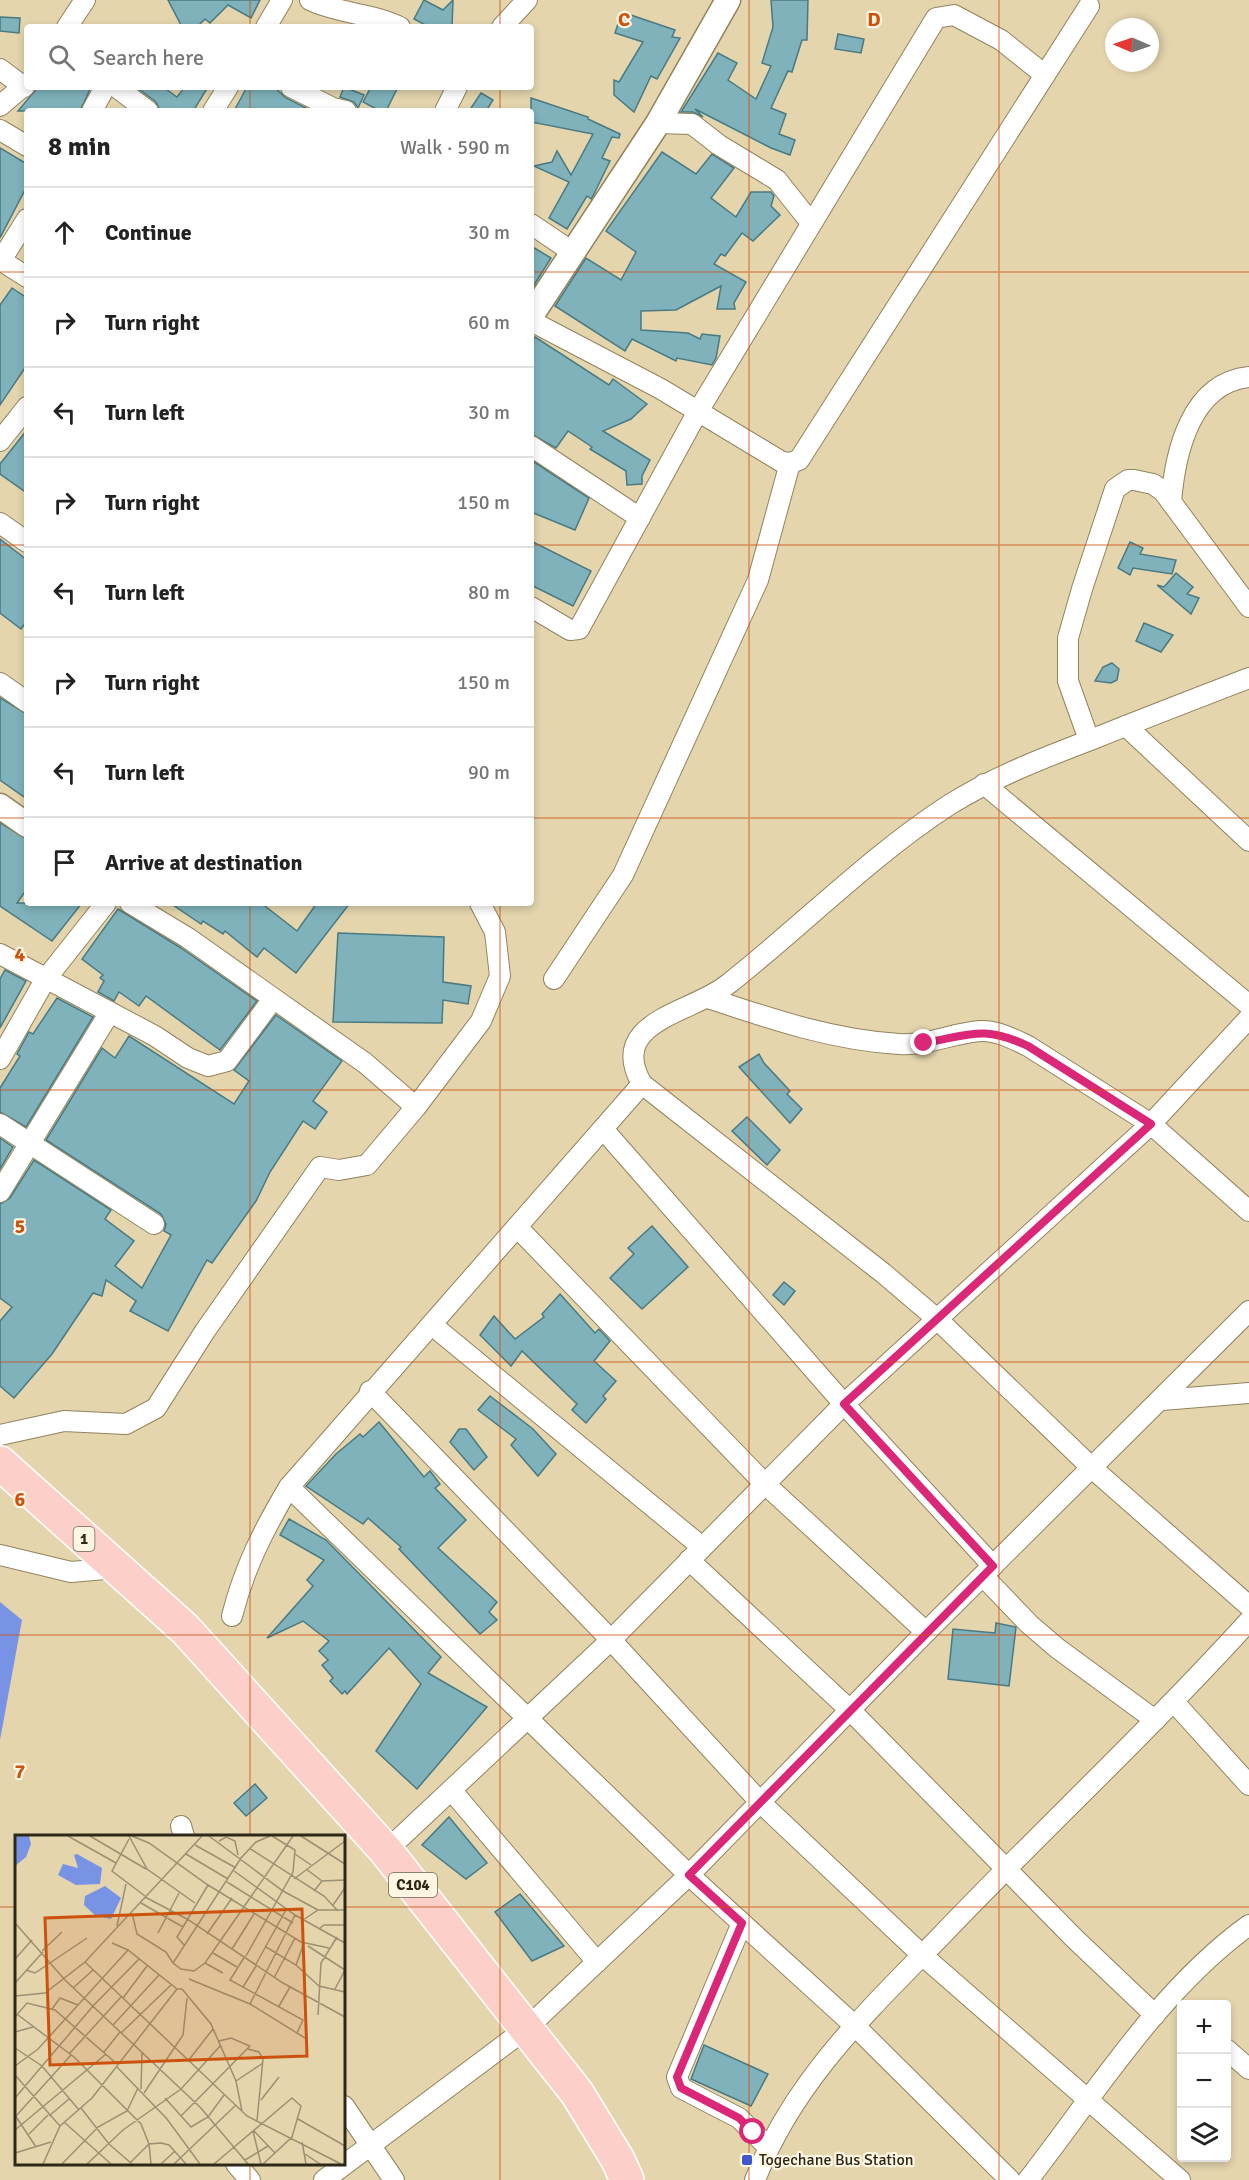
<!DOCTYPE html>
<meta charset="utf-8">
<style>
body{margin:0;font-family:Signika,sans-serif;background:#f6f6f6;color:#222}
.controls{position:absolute;right:18px;bottom:18px;display:grid;overflow:hidden;border-radius:6px;box-shadow:0 3px 9px #0003}
.controls button{width:54px;height:54px;display:grid;place-items:center;padding:0;border:0;border-bottom:2px solid #e0e0e0;background:#fff;color:#222;font:30px sans-serif}
.compass{position:absolute;left:1105px;top:18px;width:54px;height:54px;border-radius:50%;background:#fff;box-shadow:0 3px 9px #0003;rotate:272deg}
.stop{position:absolute;width:18px;height:18px;margin:-14px;border:4px solid #db2777;border-radius:50%;background:#fff}
.stop.end{background:#db2777;border-color:#fff;box-shadow:0 2px 6px #0008}
.list{margin:0;padding:0;list-style:none}
h2{display:flex;justify-content:space-between;align-items:center;height:78px;margin:0;padding:0 24px;font-size:26px}
h2 small{font-size:20px;font-weight:400;color:#767676}
.list li{display:grid;grid-template-columns:39px 1fr auto;gap:18px;align-items:center;box-sizing:border-box;height:90px;padding:0 24px;border-top:2px solid #e0e0e0}
.list b{display:block;font-size:22px;white-space:nowrap}
.list em{font-size:20px;font-style:normal;color:#767676}
.icon{flex:none;width:33px;height:33px;fill:none;stroke:currentColor;stroke-width:2;stroke-linecap:round;stroke-linejoin:round}
.map{position:relative;flex:none;width:1249px;height:2180px;overflow:hidden}
.search{position:absolute;background:#fff;box-shadow:0 3px 9px #0003;left:24px;top:24px;width:510px;height:66px;display:flex;align-items:center;gap:15px;box-sizing:border-box;padding:0 21px;border-radius:6px;color:#767676;font-size:22px}
.panel{position:absolute;background:#fff;box-shadow:0 3px 9px #0003;left:24px;top:108px;width:510px;height:798px;border-radius:6px}
.map>svg:first-child{display:block}
.water{fill:#7893e5}
.building{fill:#7fb2bb;stroke:#497a83;stroke-width:1.5}
.lines{fill:none;stroke-linecap:round;stroke-linejoin:round}
.minor-casing{stroke:#91835e;stroke-width:22}
.tertiary-casing{stroke:#91835e;stroke-width:27}
.trunk-casing{stroke:#fff;stroke-width:36}
.minor{stroke:#fff;stroke-width:20}
.tertiary{stroke:#fff;stroke-width:24}
.trunk{stroke:#fcd0c8;stroke-width:33}
.route{stroke:#db2777;stroke-width:8}
.grid{fill:none;stroke:#cc520e;stroke-width:1.5;stroke-opacity:0.55}
.poi-dot{fill:#3e59cb;stroke:#fef6e3;stroke-width:2}
.labels{text-anchor:middle;dominant-baseline:central;stroke-width:4.5;stroke-linejoin:round;paint-order:stroke}
.shield{fill:#fef6e3;stroke:#6c6656;stroke-width:1.5}
.shield-label{font-size:15px;font-weight:bold;fill:#2e2819}
.poi-label{font-size:16px;fill:#2e2819;stroke:#fef6e3;text-anchor:start}
.inset-road{fill:none;stroke:#9b9072;stroke-width:1.5}
.view{fill:#cc520e;fill-opacity:0.15;stroke:#cc520e;stroke-width:3}
.inset-edge{fill:none;stroke:#2e2819;stroke-width:3}
.grid-label{font-size:20px;text-anchor:middle;font-weight:bold;fill:#cc520e;stroke:#fef6e3;stroke-width:4.5;stroke-linejoin:round;paint-order:stroke}
</style>
<div class="map">
<svg width="1249" height="2180" viewBox="0 0 1249 2180">
<rect width="100%" height="100%" fill="#e4d5ad"/>
<polygon class="water" points="0,1602 22,1620 0,1740"/>
<g class="building">
<polygon points="168,0 260,0 251,18 228,5 210,23 205,19 197,27 182,27"/>
<polygon points="424,0 443,10 453,0 452,27 429,27 414,19"/>
<polygon points="771,0 808,0 807,40 802,40 792,72 788,71 771,108 786,114 779,134 795,140 790,155 771,148 695,109 703,117 693,112 681,112 718,53 737,63 728,80 756,99 771,66 762,63 773,27"/>
<polygon points="622,12 675,30 672,37 680,38 657,79 651,76 634,112 614,95 614,80 619,82 643,42 615,33"/>
<polygon points="0,17 20,18 19,33 0,31"/>
<polygon points="838,34 864,39 861,53 835,49"/>
<polygon points="38,87 91,87 80,111 18,111"/>
<polygon points="136,87 163,87 177,97 185,87 208,87 195,108 199,111 160,111 156,102"/>
<polygon points="247,87 274,87 286,98 312,111 234,111"/>
<polygon points="344,87 364,95 358,108 354,102 340,97"/>
<polygon points="371,87 398,87 386,111 380,111 363,102"/>
<polygon points="481,93 493,100 486,111 469,111"/>
<polygon points="531,98 588,117 588,119 620,134 619,138 612,137 602,158 610,161 593,196 591,199 587,196 567,229 549,218 569,182 534,166 552,162 557,151 571,175 593,134 531,122"/>
<polygon points="0,148 27,164 27,186 0,238"/>
<polygon points="662,152 696,174 712,154 734,168 711,198 736,217 751,192 771,192 774,196 771,206 780,215 753,241 742,233 725,256 721,254 714,264 746,282 734,303 735,309 717,309 721,286 676,310 641,311 641,330 688,333 700,339 702,334 720,336 716,358 712,365 677,358 676,361 632,339 625,351 555,306 586,258 621,280 636,252 606,231"/>
<polygon points="531,246 551,258 531,290"/>
<polygon points="12,288 27,298 27,365 0,405 0,305"/>
<polygon points="535,337 609,385 613,379 647,404 631,419 603,431 650,460 642,476 642,484 627,485 626,471 590,449 592,447 568,431 556,448 531,434 531,343"/>
<polygon points="27,430 27,493 0,474 0,464"/>
<polygon points="531,460 589,498 575,530 531,512"/>
<polygon points="0,539 27,560 27,621 21,629 0,613"/>
<polygon points="531,541 591,571 573,606 531,585"/>
<polygon points="1130,542 1143,548 1140,554 1176,560 1172,574 1133,568 1130,575 1118,568"/>
<polygon points="1176,573 1193,587 1187,594 1199,598 1191,614 1157,585 1164,587"/>
<polygon points="1144,623 1173,635 1161,652 1136,641"/>
<polygon points="1112,663 1119,669 1117,680 1111,683 1095,681 1103,667"/>
<polygon points="0,698 27,714 27,799 0,780"/>
<polygon points="0,823 27,839 27,889 17,903 82,903 52,941 0,906"/>
<polygon points="170,903 261,903 297,931 317,903 350,903 296,973 264,948 257,957 225,931 223,934 203,921 201,924"/>
<polygon points="118,909 181,948 257,1001 220,1050 146,996 139,1006 119,992 114,1001 98,992 104,981 100,978 103,975 82,959"/>
<polygon points="338,933 444,937 443,982 471,986 468,1004 443,1000 442,1023 333,1022"/>
<polygon points="5,970 26,981 0,1028 0,979"/>
<polygon points="57,998 93,1017 26,1127 0,1112 0,1088 20,1056 17,1054 29,1032 33,1034"/>
<polygon points="276,1015 342,1061 313,1101 327,1112 315,1129 303,1121 270,1172 256,1201 212,1263 207,1260 168,1331 130,1311 136,1301 106,1280 102,1296 93,1293 52,1354 14,1398 0,1386 0,1321 12,1307 0,1298 0,1204 10,1198 34,1160 111,1210 105,1219 134,1241 115,1266 142,1288 171,1235 164,1231 166,1224 161,1214 46,1140 102,1048 115,1058 129,1036 234,1104 249,1081 234,1070"/>
<polygon points="759,1054 764,1063 790,1091 787,1094 802,1109 790,1123 739,1067"/>
<polygon points="747,1117 780,1150 767,1165 732,1131"/>
<polygon points="0,1138 13,1147 0,1169"/>
<polygon points="652,1226 688,1267 642,1309 610,1278 634,1254 628,1248"/>
<polygon points="784,1282 795,1291 784,1305 773,1295"/>
<polygon points="560,1294 595,1333 599,1329 610,1341 594,1361 616,1381 603,1396 606,1399 586,1423 572,1410 577,1404 522,1351 511,1366 480,1335 494,1316 515,1339 544,1317 542,1314"/>
<polygon points="490,1396 533,1429 556,1454 538,1476 511,1445 516,1439 478,1410"/>
<polygon points="379,1422 424,1477 430,1471 440,1484 435,1488 466,1520 438,1548 497,1602 489,1612 497,1620 480,1634 399,1549 401,1547 368,1518 363,1524 306,1486 336,1454 360,1434 363,1437"/>
<polygon points="459,1429 466,1429 487,1457 474,1470 450,1442"/>
<polygon points="289,1519 326,1540 441,1657 428,1673 487,1707 417,1789 376,1751 421,1684 389,1648 347,1694 345,1691 342,1694 330,1681 333,1678 322,1665 328,1660 319,1651 329,1641 303,1621 267,1638 313,1586 307,1580 324,1560 280,1535"/>
<polygon points="996,1623 1016,1627 1009,1686 948,1679 953,1629 995,1633"/>
<polygon points="255,1784 267,1798 246,1816 234,1803"/>
<polygon points="449,1817 487,1863 466,1879 422,1845"/>
<polygon points="520,1894 564,1946 532,1961 495,1912"/>
<polygon points="704,2045 768,2074 751,2106 691,2079"/>
</g>
<g class="lines">
<defs>
<g id="minor">
<path d="M310 0C339 14 372 13 400 27"/>
<polyline points="67,27 85,0"/>
<polyline points="266,27 282,0"/>
<polyline points="502,27 527,0"/>
<polyline points="0,69 24,87"/>
<polyline points="116,87 148,111"/>
<polyline points="291,87 333,108 346,111"/>
<polyline points="0,106 27,83"/>
<polyline points="92,111 105,87"/>
<polyline points="213,111 228,87"/>
<polyline points="445,111 457,87"/>
<polyline points="658,123 692,124 719,145 777,180 811,223"/>
<polyline points="0,130 27,146"/>
<polyline points="531,224 574,253"/>
<polyline points="0,260 27,277"/>
<polyline points="0,262 27,219"/>
<polyline points="531,321 661,389 782,462 790,463 799,460 1089,6"/>
<polyline points="0,441 27,407"/>
<polyline points="531,446 640,518"/>
<path d="M1171 502C1175 454 1190 383 1249 377"/>
<polyline points="0,523 27,542"/>
<polyline points="531,607 570,630 579,629 697,413 936,18 954,15 1001,40 1045,75"/>
<path d="M1249 678C1197 698 1145 718 1093 739 1043 758 994 777 949 805 869 857 802 926 727 985 692 1013 606 1021 642 1084L883 1273 937 1319 1092 1468 1249 1606"/>
<polyline points="0,683 27,702"/>
<polyline points="1126,726 1249,841"/>
<polyline points="1089,740 1068,681 1068,638 1082,589 1115,489 1128,480 1134,480 1153,484 1163,491 1249,607"/>
<polyline points="984,784 1249,1005"/>
<polyline points="130,903 188,938 365,1063 416,1107 481,1021 500,976 495,932 480,903"/>
<polyline points="0,954 155,1036 188,1058 208,1066 227,1061 273,999"/>
<polyline points="554,979 623,875 758,580 790,463"/>
<path d="M708 998C771 1019 832 1040 899 1044 927 1046 953 1033 980 1031 997 1030 1013 1039 1028 1046L1151 1124 1249 1211"/>
<polyline points="0,1059 45,980 106,903"/>
<polyline points="0,1124 154,1224"/>
<polyline points="603,1129 844,1404 993,1566"/>
<polyline points="0,1192 110,1012"/>
<polyline points="517,1227 764,1483 926,1632"/>
<polyline points="432,1325 702,1547"/>
<polyline points="370,1391 611,1640 761,1803 922,1955 1180,2180"/>
<polyline points="1162,1400 1249,1393"/>
<polyline points="0,1435 64,1421 126,1424 156,1408 205,1331 320,1167 339,1170 367,1165 416,1107"/>
<polyline points="289,1487 689,1875 855,2026 1010,2180"/>
<polyline points="0,1555 71,1572 116,1568"/>
<polyline points="689,1560 851,1711 1074,1938 1155,2015"/>
<polyline points="983,1576 1029,1624 1057,1648 1155,1720"/>
<path d="M232 1616C244 1568 264 1529 289 1487L642 1084"/>
<polyline points="1174,1702 1249,1785"/>
<polyline points="452,1791 597,1962"/>
<polyline points="181,1826 184,1836"/>
<polyline points="386,1851 611,1640 844,1404 1151,1124 1249,1018"/>
<polyline points="742,1923 677,2077 681,2088 739,2118 768,2147"/>
<polyline points="1226,2049 1249,2069"/>
<polyline points="344,2106 394,2180"/>
<polyline points="236,2164 250,2180"/>
<polyline points="324,2180 527,2028 689,1875 926,1632 1249,1311"/>
<path d="M755 2180C793 2081 868 2011 941 1936 1042 1830 1150 1730 1249 1621"/>
<path d="M1028 2180C1095 2094 1160 1989 1249 1925"/>
</g>
<g id="tertiary">
<polyline points="531,316 658,123 728,0"/>
<polyline points="0,806 27,825"/>
</g>
<polyline id="trunk" points="0,1463 185,1629 386,1851 577,2093 618,2160 627,2180"/>
</defs>
<use href="#minor" class="minor-casing"/>
<use href="#tertiary" class="tertiary-casing"/>
<use href="#trunk" class="trunk-casing"/>
<use href="#minor" class="minor"/>
<use href="#tertiary" class="tertiary"/>
<use href="#trunk" class="trunk"/>
</g>
<g class="lines">
<path class="route" d="M753 2132 739 2118 681 2088 677 2077 742 1923 689 1875 993 1566 844 1404 1151 1124 1028 1046C983 1025 970 1035 924 1043"/>
</g>
<path class="grid" d="M250 0V27M500 0V27M749 0V2180M999 0V2180M250 87V111M500 87V111M0 272H27M531 272H1249M0 545H27M531 545H1249M0 818H27M531 818H1249M250 903V1836M500 903V2180M0 1090H1249M0 1362H1249M0 1635H1249M0 1907H16M344 1907H1249M250 2164V2180"/>
<rect class="poi-dot" x="741" y="2154" width="12" height="12" rx="3"/>
<g class="labels">
<g class="shield">
<rect x="73.5" y="1527" width="21" height="24" rx="4.5"/>
<rect x="389" y="1873" width="48" height="24" rx="4.5"/>
</g>
<g class="shield-label">
<text x="84" y="1539">1</text>
<text x="413" y="1885">C104</text>
</g>
<g class="poi-label">
<text x="759" y="2160">Togechane Bus Station</text>
</g>
</g>
<g transform="translate(15 1835)">
<rect width="330" height="330" fill="#e4d5ad"/>
<path d="M0 1H14L16 9 11 22 0 31ZM62 19 87 33 85 49 61 50 43 40 48 29 63 33 59 20ZM90 51 106 63 96 84 81 81 69 70 70 61Z" fill="#7893e5"/>
<path class="inset-road" d="M53 1 101 28M75 1 131 34M114 1 132 34 180 68M117 1 134 8 193 50 286 107 314 113M194 1 268 56 303 75M255 1 241 7 226 23 158 128 166 134 179 136 190 128 278 1M286 1 330 29M114 4 97 36 130 61M204 6 211 2 220 6 223 20M180 10 221 33M234 13 309 61 323 76M171 19 213 44M280 19 296 30M291 34 307 46M219 36 280 80 330 108M279 44 330 6M212 47 278 88M299 56 307 46 330 45M130 62 172 84 268 148 330 182M126 68 168 92M318 70 330 53M117 78 122 99 151 117 158 128M280 80 235 169 290 203M288 85 303 75H330M0 88 50 145 185 272 233 329M102 91 111 49M305 93 309 90H330M143 98 164 58M192 99 217 63M97 108 113 115 162 154H167L196 189 221 246 227 276M170 111 162 102 193 50M293 111 330 135M251 112 281 130 304 151 330 157M217 114 239 79M27 116 47 97M198 118 222 132M230 121 215 145 288 185 282 198M231 121 278 37 280 15 257 1M0 124 17 105M70 127 232 281 326 329M190 128 208 138M241 129 272 73M281 130 289 108M11 135 20 138 72 103M259 143 280 103M174 144 235 169M0 148 28 117M228 152 241 131M58 153 78 135M320 154 330 135M0 161 30 158 70 127 187 1M108 163 132 131M264 171 275 152M37 174 45 163 63 170M3 180 59 222 126 289 134 309 136 329M303 180 306 128 322 102M0 182 12 168 40 175 102 229M98 190 144 140M0 197 18 192M106 198 156 150M0 213 27 231 64 275M233 214 244 217 248 224 242 286M89 217 105 197M54 219 106 162M173 226 198 194M0 231 23 214 113 115M101 231 152 284 185 329M0 240 45 291M221 246 248 228M126 254 127 217M129 258 168 200 172 163M0 263 78 171 124 124M150 263 176 292 193 282 209 260M246 265 264 242M66 273 94 309 117 329M0 280 21 312M1 281 56 220M34 281 54 264M166 281 235 211 216 203 204 206M283 284 330 311M49 287 96 329M0 295 91 219M238 296 246 329M239 296 260 318M14 299 33 280M287 307 291 329M0 318 36 307M290 319 305 329M230 325 253 311M115 328 134 309 146 308 154 310 171 329M28 329 45 291 77 263 162 154M47 329 83 292 112 276 123 253M72 329 108 295 166 254 206 210M146 329 160 316M159 329 221 270M199 329 277 263 286 271 277 302 248 329"/>
<path class="view" d="M287 74 292 221 35 230 30 83Z"/>
<rect width="330" height="330" class="inset-edge"/>
</g>
<g class="grid-label">
<text x="624" y="26">C</text>
<text x="874" y="26">D</text>
<text x="20" y="961">4</text>
<text x="20" y="1233">5</text>
<text x="20" y="1506">6</text>
<text x="20" y="1778">7</text>
</g>
</svg>
<div class="controls">
<button>+</button>
<button>−</button>
<button><svg class="icon" aria-label="layers" viewBox="0 0 24 24"><path d="M12 4l9 5-9 5-9-5zM3 14l9 5 9-5"/></svg></button>
</div>
<svg class="compass" viewBox="-18 -18 36 36"><path d="M0-13l5 13h-10z" fill="#e53935"/><path d="M0 13l5-13h-10z" fill="#767676"/></svg>
<div class="stop" style="left:753px;top:2132px"></div>
<div class="stop end" style="left:924px;top:1043px"></div>
<div class="search"><svg class="icon" aria-label="search" viewBox="0 0 24 24"><circle cx="10" cy="10" r="6"/><path d="M15 15l6 6"/></svg>Search here</div>
<section class="panel">
<h2>8 min<small>Walk · 590 m</small></h2>
<ul class="list">
<li><svg class="icon" aria-label="ahead" viewBox="0 0 24 24"><path d="M12 20V5M6 11l6-6 6 6"/></svg><div><b>Continue</b></div><em>30 m</em></li>
<li><svg class="icon" aria-label="right" viewBox="0 0 24 24"><path d="M7 20v-9h11M14 6l5 5-5 5"/></svg><div><b>Turn right</b></div><em>60 m</em></li>
<li><svg class="icon" aria-label="left" viewBox="0 0 24 24"><path d="M17 20v-9H6M10 6l-5 5 5 5"/></svg><div><b>Turn left</b></div><em>30 m</em></li>
<li><svg class="icon" aria-label="right" viewBox="0 0 24 24"><path d="M7 20v-9h11M14 6l5 5-5 5"/></svg><div><b>Turn right</b></div><em>150 m</em></li>
<li><svg class="icon" aria-label="left" viewBox="0 0 24 24"><path d="M17 20v-9H6M10 6l-5 5 5 5"/></svg><div><b>Turn left</b></div><em>80 m</em></li>
<li><svg class="icon" aria-label="right" viewBox="0 0 24 24"><path d="M7 20v-9h11M14 6l5 5-5 5"/></svg><div><b>Turn right</b></div><em>150 m</em></li>
<li><svg class="icon" aria-label="left" viewBox="0 0 24 24"><path d="M17 20v-9H6M10 6l-5 5 5 5"/></svg><div><b>Turn left</b></div><em>90 m</em></li>
<li><svg class="icon" aria-label="arrive" viewBox="0 0 24 24"><path d="M6 21V4h12l-3 4 3 4H6"/></svg><div><b>Arrive at destination</b></div></li>
</ul>
</section>
</div>
